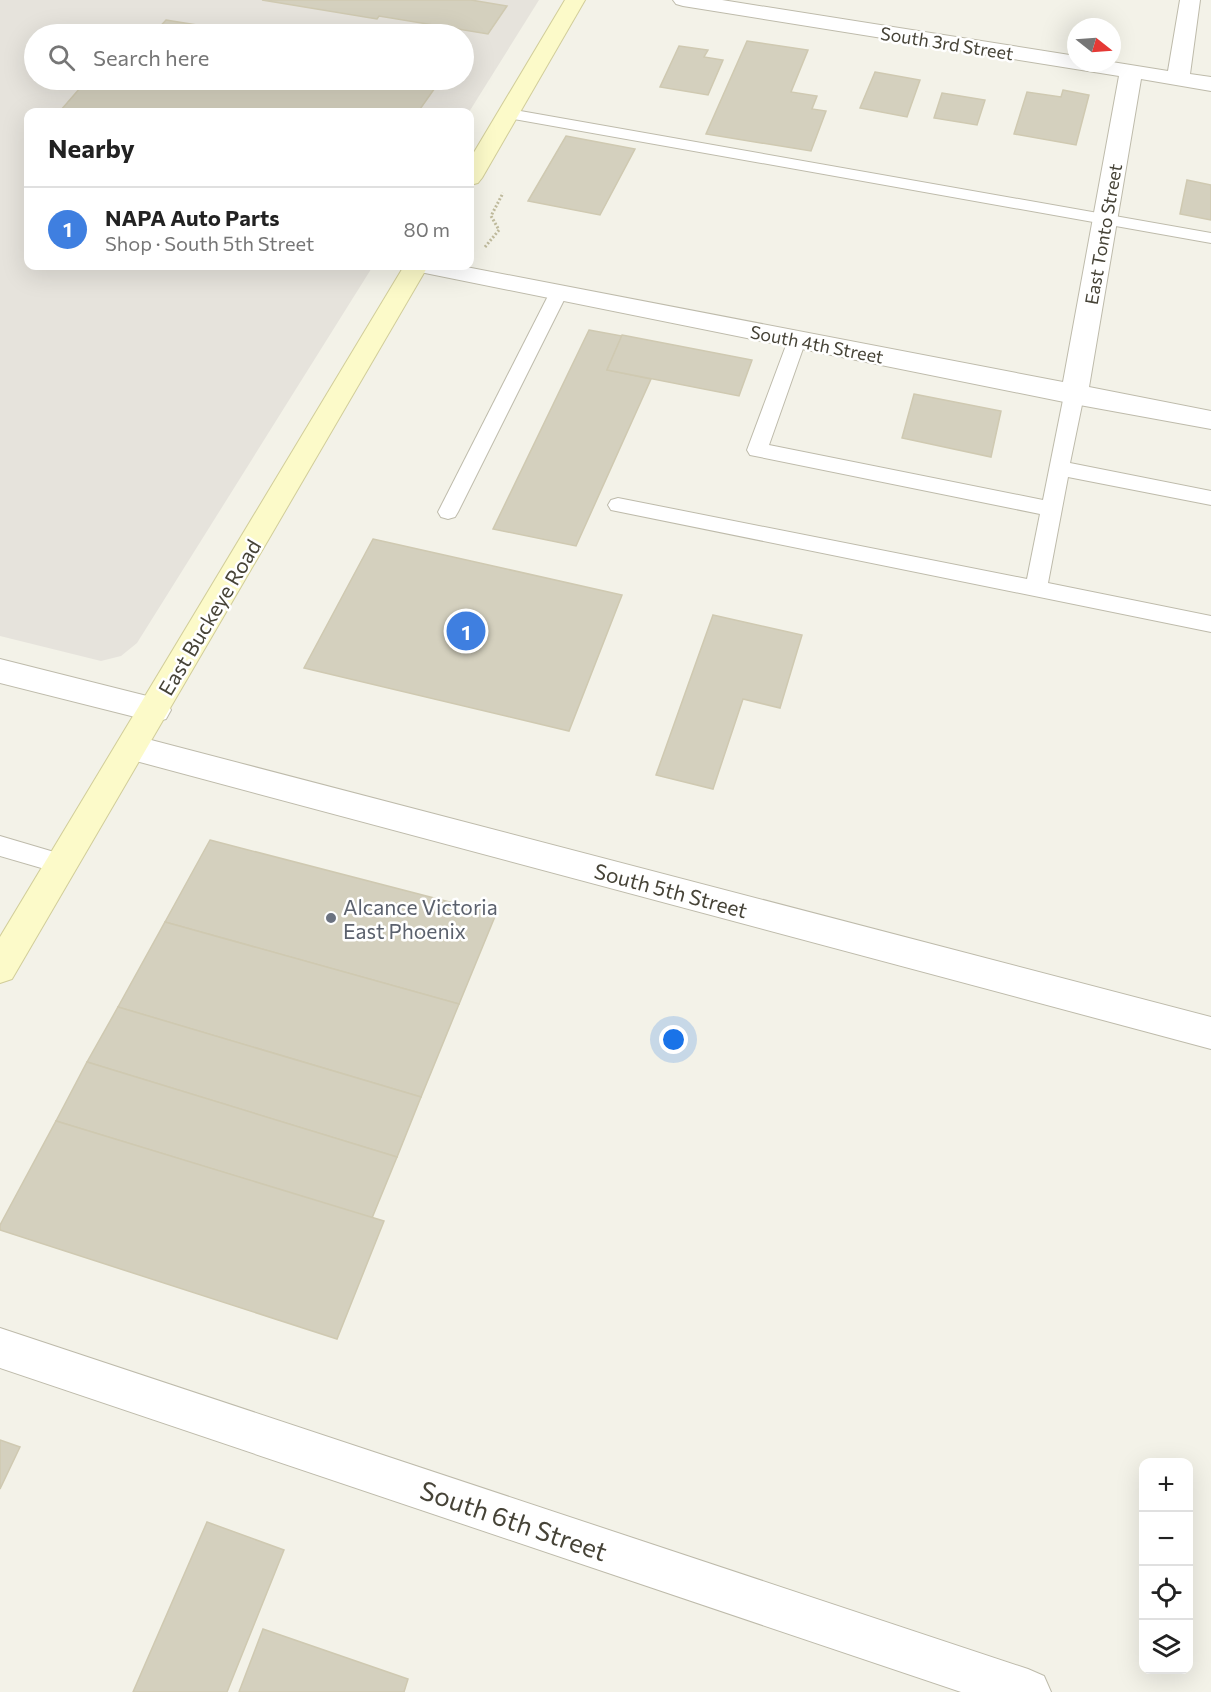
<!DOCTYPE html>
<meta charset="utf-8">
<style>
body{margin:0;font-family:Commissioner,sans-serif;background:#f2f2f2;color:#222}
.controls{position:absolute;right:18px;bottom:18px;display:grid;overflow:hidden;border-radius:12px;box-shadow:0 6px 24px #0002}
.controls button{width:54px;height:54px;display:grid;place-items:center;padding:0;border:0;border-bottom:2px solid #e0e0e0;background:#fff;color:#222;font:30px sans-serif}
.compass{position:absolute;left:1067px;top:18px;width:54px;height:54px;border-radius:50%;background:#fff;box-shadow:0 6px 24px #0002;rotate:107deg}
.you{position:absolute;left:674px;top:1040px;width:21px;height:21px;margin:-15px;border:4px solid #fff;border-radius:50%;background:#1a73e8;box-shadow:0 0 0 9px #1a73e833}
.badge{display:grid;place-items:center;width:39px;height:39px;border-radius:50%;background:#111827;color:#fff;font-size:20px;font-weight:700}
.pin{position:absolute;translate:-50% -50%;border:3px solid #fff;box-shadow:0 2px 6px #0006}
.list{margin:0;padding:0;list-style:none}
h2{display:flex;justify-content:space-between;align-items:center;height:78px;margin:0;padding:0 24px;font-size:26px}
h2 small{font-size:20px;font-weight:400;color:#767676}
.list li{display:grid;grid-template-columns:39px 1fr auto;gap:18px;align-items:center;box-sizing:border-box;height:84px;padding:0 24px;border-top:2px solid #e0e0e0}
.list b{display:block;font-size:22px;white-space:nowrap}
.list p{margin:0;font-size:20px;white-space:nowrap;color:#767676}
.list em{font-size:20px;font-style:normal;color:#767676}
.icon{flex:none;width:33px;height:33px;fill:none;stroke:currentColor;stroke-width:2;stroke-linecap:round;stroke-linejoin:round}
.map{position:relative;flex:none;width:1211px;height:1692px;overflow:hidden}
.search{position:absolute;background:#fff;box-shadow:0 6px 24px #0002;left:24px;top:24px;width:450px;height:66px;display:flex;align-items:center;gap:15px;box-sizing:border-box;padding:0 21px;border-radius:33px;color:#767676;font-size:22px}
.panel{position:absolute;background:#fff;box-shadow:0 6px 24px #0002;left:24px;top:108px;width:450px;height:162px;border-radius:12px}
.map>svg:first-child{display:block}
.industrial{fill:#e6e3dc;fill-rule:evenodd}
.building{fill:#d4d0be;stroke:#cfc9b1;stroke-width:1.5}
.lines{fill:none;stroke-linecap:round;stroke-linejoin:round}
.service-casing{stroke:#bebbab;stroke-width:2}
.minor-casing{stroke:#bebbab;stroke-width:2}
.secondary-casing{stroke:#d1cd99;stroke-width:2}
.path{stroke:#bfba9c;stroke-width:3;stroke-dasharray:2 2;stroke-linecap:butt}
.service{fill:#fff;fill-rule:evenodd}
.minor{fill:#fff;fill-rule:evenodd}
.secondary{fill:#fcfac9;fill-rule:evenodd}
.worship-dot{fill:#6b7280;stroke:#fff;stroke-width:2}
.labels{text-anchor:middle;dominant-baseline:central;stroke-width:5;stroke-linejoin:round;paint-order:stroke}
.far-street-label{font-size:18px;fill:#464337;stroke:#fff}
.street-label{font-size:21px;fill:#464337;stroke:#fff}
.worship-label{font-size:21px;fill:#5b616d;stroke:#fff;text-anchor:start}
.near-street-label{font-size:26px;fill:#464337;stroke:#fff}
</style>
<div class="map">
<svg width="1211" height="1692" viewBox="0 0 1211 1692">
<rect width="100%" height="100%" fill="#f3f2e8"/>
<path class="industrial" d="M0 0H539L469 112H28V266H373L137 643 121 656 101 661 0 636ZM34 34H464V80H34Z"/>
<g class="building">
<polygon points="262,0 471,0 507,6 488,34 379,16 377,19"/>
<polygon points="166,20 253,34 153,34"/>
<polygon points="747,41 808,50 791,92 817,96 812,109 826,111 811,151 706,134"/>
<polygon points="679,46 708,50 704,57 723,60 708,95 660,87"/>
<polygon points="875,72 920,80 907,117 860,108"/>
<polygon points="87,80 406,80 437,85 418,112 76,112 61,110"/>
<polygon points="1063,90 1089,95 1076,145 1014,134 1027,92 1061,97"/>
<polygon points="942,93 985,100 977,125 934,118"/>
<polygon points="566,136 635,149 600,215 528,201"/>
<polygon points="1187,180 1211,185 1211,220 1180,214"/>
<polygon points="589,330 622,336 607,370 651,379 576,546 493,529"/>
<polygon points="622,335 752,360 739,396 607,370"/>
<polygon points="914,394 1001,411 991,457 902,438"/>
<polygon points="373,539 622,595 569,731 304,668"/>
<polygon points="713,615 802,635 780,708 743,699 713,789 656,775"/>
<polygon points="210,840 496,914 459,1004 165,922"/>
<polygon points="165,922 459,1004 421,1097 118,1007"/>
<polygon points="118,1007 421,1097 397,1157 87,1062"/>
<polygon points="87,1062 397,1157 372,1218 56,1121"/>
<polygon points="56,1121 384,1221 337,1339 0,1230 0,1225"/>
<polygon points="0,1440 20,1447 0,1489"/>
<polygon points="207,1522 284,1550 227,1692 133,1692"/>
<polygon points="263,1629 408,1679 404,1692 239,1692"/>
</g>
<g class="lines">
<defs>
<g id="service">
<polygon points="509,109 1211,233 1211,243 503,117 501,114"/>
<polygon points="559,286 565,288 568,292 458,512 455,517 448,519 441,517 438,512 550,292 553,288"/>
<polygon points="797,334 804,336 806,340 769,445 1043,500 1064,395 1067,390 1074,389 1081,390 1084,395 1070,463 1211,491 1211,505 1068,477 1048,583 1211,616 1211,632 611,510 608,505 611,500 618,498 1027,579 1040,514 750,455 747,450 788,340 790,336"/>
<polygon points="0,836 71,857 74,864 71,871 62,874 0,856"/>
</g>
<g id="minor">
<polygon points="673,0 722,0 1076,56 1076,63 1112,62 1168,71 1180,0 1200,0 1190,74 1211,77 1211,91 1141,79 1089,387 1211,411 1211,429 1074,404 415,271 412,266 461,266 1063,382 1119,76 683,6 676,4"/>
<polygon points="0,659 155,698 166,701 171,710 166,719 155,722 0,683"/>
<polygon points="132,735 1211,1017 1211,1049 121,757 116,748 121,739"/>
<polygon points="0,1328 1028,1669 1044,1676 1051,1692 961,1692 0,1368"/>
</g>
<g id="secondary">
<polygon points="565,0 585,0 482,178 478,183 470,185 470,159"/>
<polygon points="404,266 428,266 12,979 0,983 0,937"/>
</g>
</defs>
<use href="#service" class="service-casing"/>
<use href="#minor" class="minor-casing"/>
<use href="#secondary" class="secondary-casing"/>
<polyline class="path" points="485,247 499,230 491,216 503,193"/>
<use href="#service" class="service"/>
<use href="#minor" class="minor"/>
<use href="#secondary" class="secondary"/>
</g>
<circle class="worship-dot" cx="331" cy="918" r="6"/>
<g class="labels">
<g class="far-street-label">
<text transform="translate(947 43) rotate(9)">South 3rd Street</text>
<text transform="translate(1103 234) rotate(-80)">East Tonto Street</text>
<text transform="translate(817 344) rotate(11)">South 4th Street</text>
</g>
<g class="street-label">
<text transform="translate(209 617) rotate(-59)">East Buckeye Road</text>
<text transform="translate(671 890) rotate(15)">South 5th Street</text>
</g>
<g class="worship-label">
<text x="343" y="906">Alcance Victoria<tspan x="343" dy="24">East Phoenix</tspan></text>
</g>
<g class="near-street-label">
<text transform="translate(514 1520) rotate(19)">South 6th Street</text>
</g>
</g>
</svg>
<div class="controls">
<button>+</button>
<button>−</button>
<button><svg class="icon" aria-label="locate" viewBox="0 0 24 24"><circle cx="12" cy="12" r="6"/><path d="M12 2v4M12 18v4M2 12h4M18 12h4"/></svg></button>
<button><svg class="icon" aria-label="layers" viewBox="0 0 24 24"><path d="M12 4l9 5-9 5-9-5zM3 14l9 5 9-5"/></svg></button>
</div>
<svg class="compass" viewBox="-18 -18 36 36"><path d="M0-13l5 13h-10z" fill="#e53935"/><path d="M0 13l5-13h-10z" fill="#767676"/></svg>
<div class="you"></div>
<div class="pin badge" style="left:466px;top:631px;background:#3f7fe0">1</div>
<div class="search"><svg class="icon" aria-label="search" viewBox="0 0 24 24"><circle cx="10" cy="10" r="6"/><path d="M15 15l6 6"/></svg>Search here</div>
<section class="panel">
<h2>Nearby<small></small></h2>
<ul class="list">
<li><span class="badge" style="background:#3f7fe0">1</span><div><b>NAPA Auto Parts</b><p>Shop · South 5th Street</p></div><em>80 m</em></li>
</ul>
</section>
</div>
